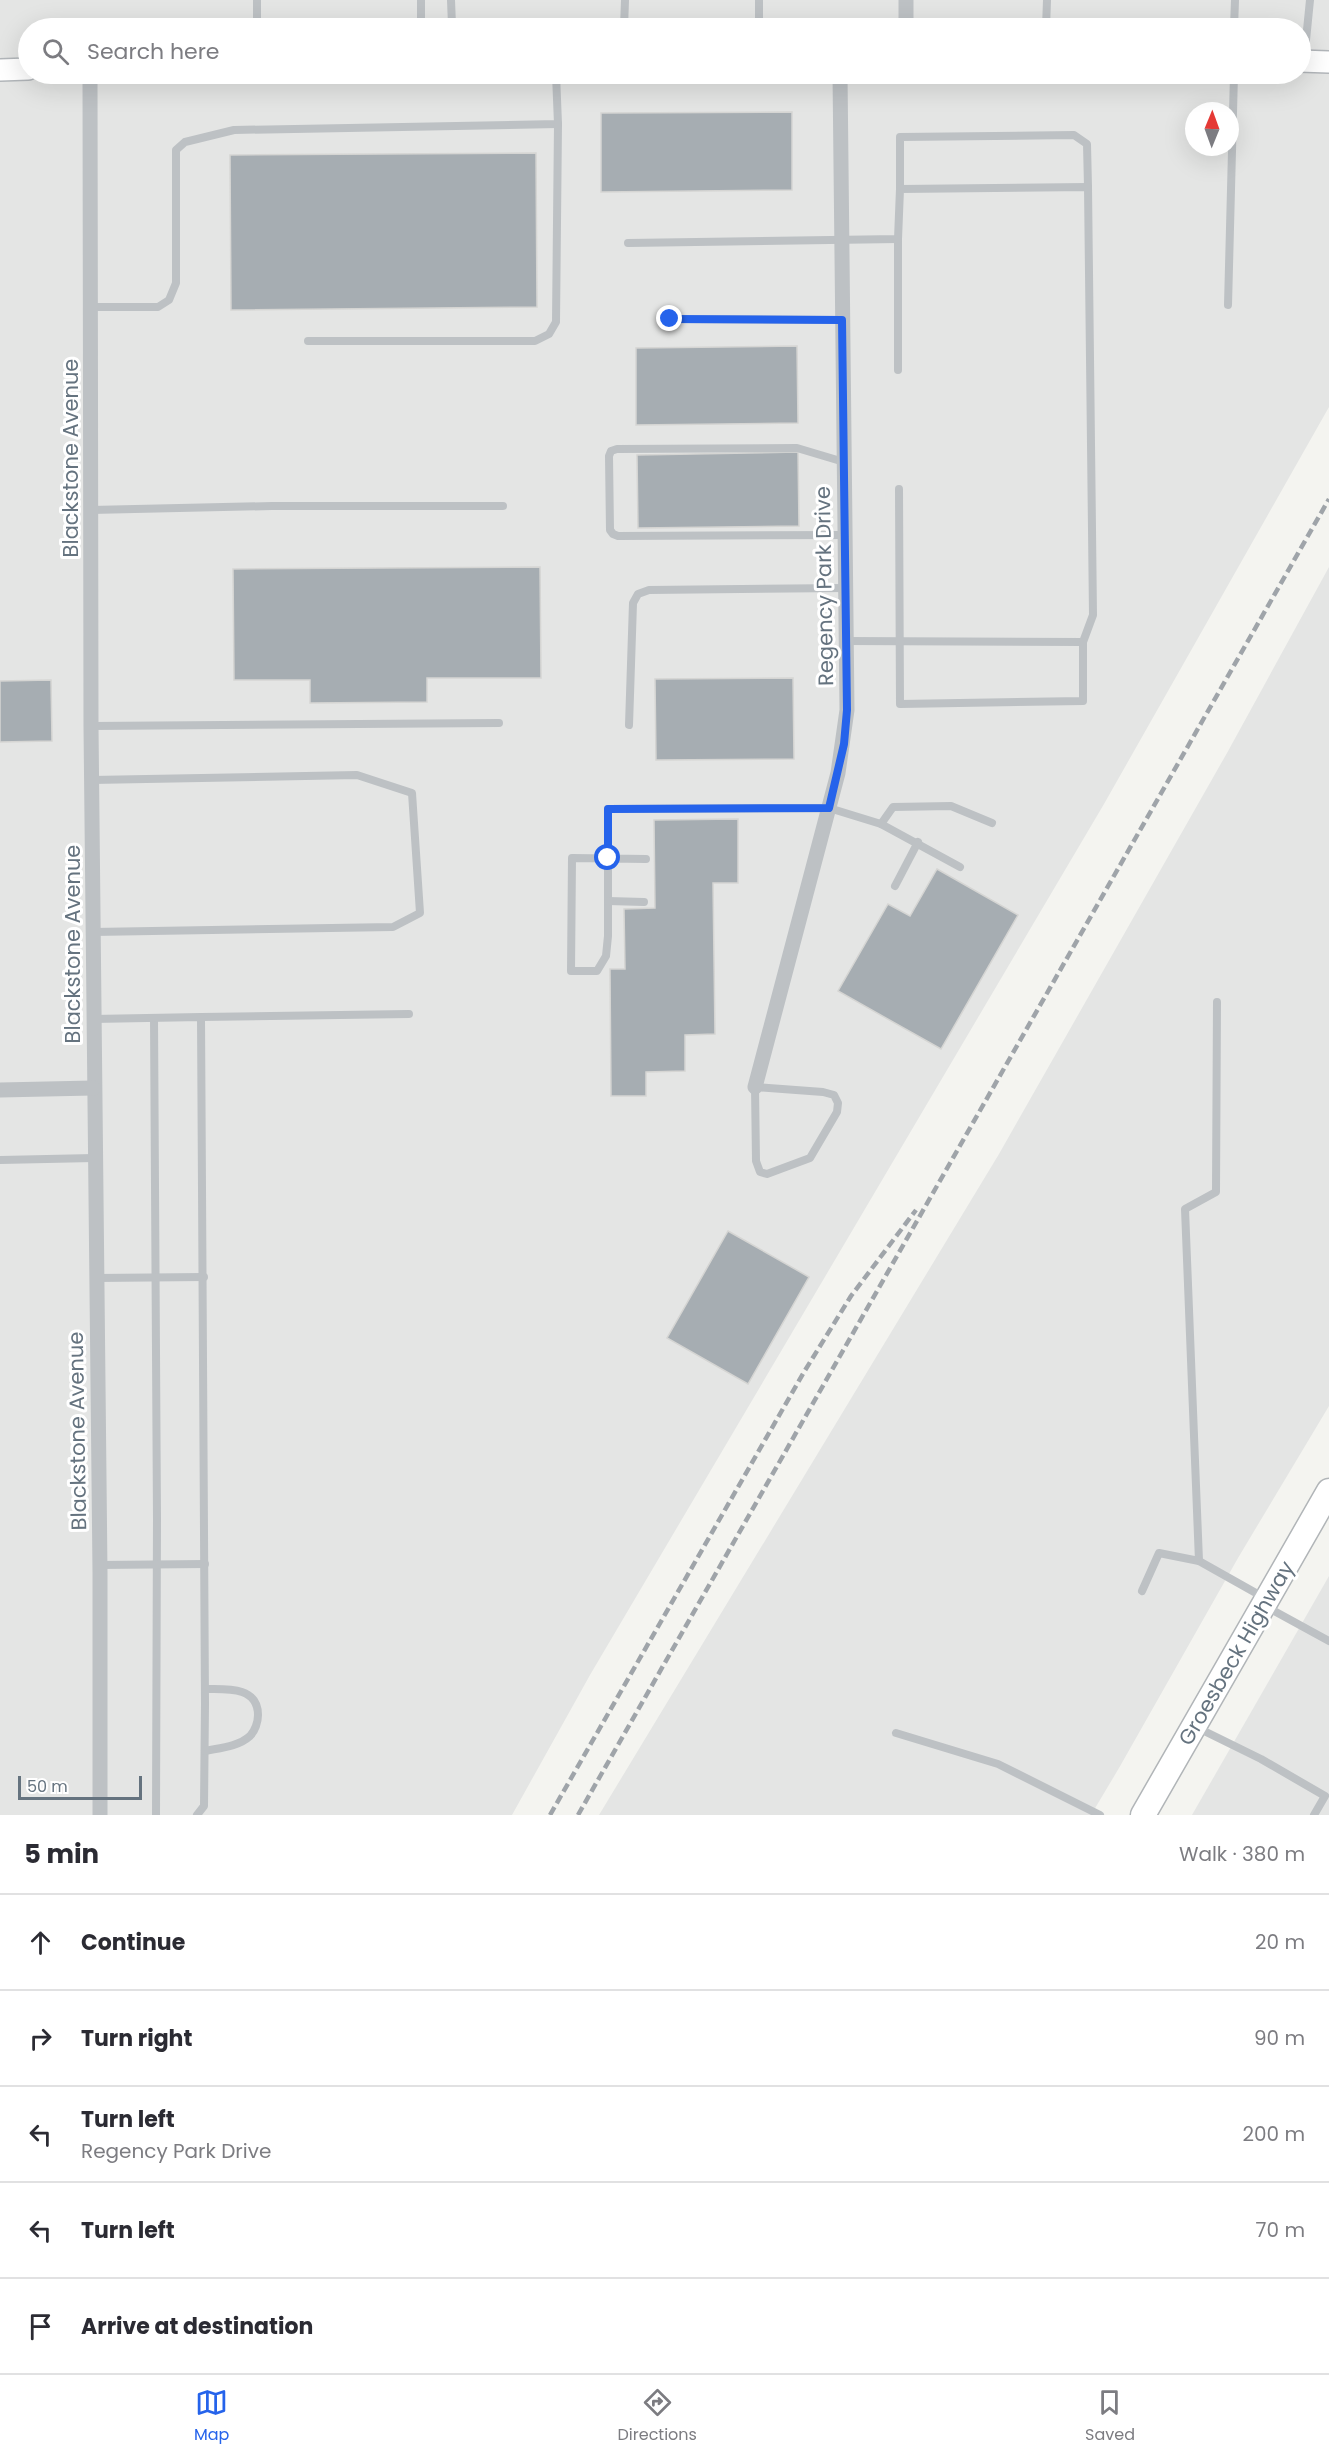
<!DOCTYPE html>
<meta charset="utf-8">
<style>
body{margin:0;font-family:Poppins,sans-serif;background:#f7f7f7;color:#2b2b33}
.compass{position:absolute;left:1185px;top:102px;width:54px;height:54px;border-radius:50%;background:#fff;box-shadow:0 6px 24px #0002;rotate:1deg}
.scale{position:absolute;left:18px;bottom:15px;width:124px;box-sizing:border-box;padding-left:6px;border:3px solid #65737f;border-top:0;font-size:16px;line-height:21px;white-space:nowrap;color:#65737f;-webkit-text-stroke:4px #fff;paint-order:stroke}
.stop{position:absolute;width:18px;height:18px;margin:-14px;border:4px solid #2563eb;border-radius:50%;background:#fff}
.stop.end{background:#2563eb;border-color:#fff;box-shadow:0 2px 6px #0008}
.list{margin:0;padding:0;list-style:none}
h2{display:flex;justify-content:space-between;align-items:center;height:78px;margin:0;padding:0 24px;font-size:26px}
h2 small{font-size:20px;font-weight:400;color:#7c7c81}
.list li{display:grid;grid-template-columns:39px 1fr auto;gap:18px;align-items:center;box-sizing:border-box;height:96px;padding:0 24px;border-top:2px solid #e1e1e2}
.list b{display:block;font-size:22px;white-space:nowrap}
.list p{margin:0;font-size:20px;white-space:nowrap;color:#7c7c81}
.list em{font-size:20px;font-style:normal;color:#7c7c81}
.icon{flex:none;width:33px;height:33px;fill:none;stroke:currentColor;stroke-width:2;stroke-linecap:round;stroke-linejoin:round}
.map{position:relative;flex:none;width:1329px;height:1815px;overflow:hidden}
.search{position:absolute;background:#fff;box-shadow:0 6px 24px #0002;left:18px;right:18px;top:18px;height:66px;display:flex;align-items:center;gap:15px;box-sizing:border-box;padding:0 21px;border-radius:33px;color:#7c7c81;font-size:22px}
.sheet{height:558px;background:#fff}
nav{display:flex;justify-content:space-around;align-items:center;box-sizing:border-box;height:84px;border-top:2px solid #e1e1e2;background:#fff;font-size:16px;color:#7c7c81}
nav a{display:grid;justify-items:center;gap:3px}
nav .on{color:#2563eb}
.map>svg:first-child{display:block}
.built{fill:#e4e5e4;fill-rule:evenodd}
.building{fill:#a6adb2;stroke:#d5d5d3;stroke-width:1.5}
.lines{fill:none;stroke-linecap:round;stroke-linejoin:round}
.secondary-casing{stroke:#b2b6ba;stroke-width:24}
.primary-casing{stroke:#b1b5b8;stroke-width:27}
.lane{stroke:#bdc1c4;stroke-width:8}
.street{stroke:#bdc1c4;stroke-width:15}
.secondary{stroke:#fff;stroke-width:21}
.primary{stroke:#fff;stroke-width:24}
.rail{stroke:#9fa4a9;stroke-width:4.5;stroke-dasharray:9 4.5;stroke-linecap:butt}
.route{stroke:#2563eb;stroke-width:8}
.labels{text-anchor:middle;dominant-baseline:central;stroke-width:6;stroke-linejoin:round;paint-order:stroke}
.street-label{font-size:21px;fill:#65737f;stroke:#fff}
</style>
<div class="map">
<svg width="1329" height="1815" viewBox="0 0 1329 1815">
<rect width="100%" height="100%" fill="#f4f4f0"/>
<g class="built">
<path d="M0 0H1329V407L1104 804 590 1675 512 1815H0ZM28 28H1300V74H28ZM1194 111H1230V147H1194Z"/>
<polygon points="1329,567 1329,1406 1238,1558 1119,1768 1091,1815 599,1815 999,1154 1227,753"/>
<polygon points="1329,1576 1329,1815 1192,1815"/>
</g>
<g class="building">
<polygon points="792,112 792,190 601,192 601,113"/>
<polygon points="536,153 537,307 231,310 230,155"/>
<polygon points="797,346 798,423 636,425 636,348"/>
<polygon points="798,452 799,526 638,528 637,455"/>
<polygon points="540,567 541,678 427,678 427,702 310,703 310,680 234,680 233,569"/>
<polygon points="793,678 794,759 656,760 655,679"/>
<polygon points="51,680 52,741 0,742 0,681"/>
<polygon points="738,819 738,883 713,883 715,1034 685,1035 685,1071 646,1072 646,1096 611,1096 610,969 625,969 624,909 655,908 654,820"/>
<polygon points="937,869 1018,915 941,1049 838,991 888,904 910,916"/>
<polygon points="728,1231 809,1277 748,1384 667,1338"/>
</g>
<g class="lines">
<defs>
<g id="secondary">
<polyline points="1300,61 1329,62"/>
<polyline points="0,70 28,69"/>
</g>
<polyline id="primary" points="1143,1815 1329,1491"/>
</defs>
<use href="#secondary" class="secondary-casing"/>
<use href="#primary" class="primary-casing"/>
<g class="lane">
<polyline points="257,0 257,28"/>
<polyline points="421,0 421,26 424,28"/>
<polyline points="447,28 452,25 451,0"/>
<polyline points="624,28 625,0"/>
<polyline points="759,28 759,0"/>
<polyline points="1046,28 1047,0"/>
<polyline points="1234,28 1235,0"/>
<polyline points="1304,60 1310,0"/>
<polyline points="900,189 900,137 1074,135 1087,144 1088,187"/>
<polyline points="898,239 898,370"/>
<polyline points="628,243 898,239 900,189 1088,187 1093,615 1083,642 846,641"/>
<polyline points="1228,305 1234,74"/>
<polyline points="90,307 158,307 169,300 176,283 176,150 185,142 234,130 558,124 556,74"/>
<polyline points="670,319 842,320"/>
<polyline points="308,341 535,341 549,334 556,322 558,124"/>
<polyline points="844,462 797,448 617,449 611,451 609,456 610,530 613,534 618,536 845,535"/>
<polyline points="899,489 900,704 1083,701 1083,642"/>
<polyline points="91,510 272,506 503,506"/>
<polyline points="629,725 633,603 638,594 649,590 845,588"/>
<polyline points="91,726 499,723"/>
<polyline points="92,780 357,775 412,793 420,913 393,927 93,932"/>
<polyline points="881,824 893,807 951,806 992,823"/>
<polyline points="646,859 572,858 571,971 597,971 606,956 608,936 608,809 829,808 881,824 960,867"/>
<polyline points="895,886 918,842"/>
<polyline points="608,901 644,902"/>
<polyline points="1217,1002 1216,1192 1185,1209 1199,1561 1263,1597"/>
<polyline points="201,1017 409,1014"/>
<polyline points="154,1018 157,1519 156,1815"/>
<polyline points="93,1019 201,1017 205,1704 204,1806 197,1815"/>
<polygon points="755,1087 823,1092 834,1095 838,1103 837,1112 810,1158 767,1174 760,1172 756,1161"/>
<polyline points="0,1160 94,1158"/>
<polyline points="96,1278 204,1277"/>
<polyline points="99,1565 205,1564"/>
<polyline points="1142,1591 1159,1553 1199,1561"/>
<polyline points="1265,1606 1329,1641"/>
<polyline points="1198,1728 1261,1759 1325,1796 1314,1815"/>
<polyline points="896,1733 998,1764 1100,1815"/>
<path d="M205 1751C219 1748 238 1747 250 1736 255 1731 258 1722 258 1715 258 1686 226 1689 205 1689"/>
</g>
<g class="street">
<polyline points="906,0 906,28"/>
<polyline points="90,74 91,726 100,1572 100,1815"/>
<polyline points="755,1087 838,773 847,710 840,74"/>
<polyline points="0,1090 93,1088"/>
</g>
<use href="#secondary" class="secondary"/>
<use href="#primary" class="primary"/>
<g class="rail">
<polyline points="550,1815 804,1372 851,1296 916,1210"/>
<polyline points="578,1815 1329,499"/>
</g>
</g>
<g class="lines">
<polyline class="route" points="608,858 608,809 829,808 844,744 847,710 842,320 670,319"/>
</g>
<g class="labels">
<g class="street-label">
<text transform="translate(70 458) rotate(-90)">Blackstone Avenue</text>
<text transform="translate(824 586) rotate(-91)">Regency Park Drive</text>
<text transform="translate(72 944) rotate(-90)">Blackstone Avenue</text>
<text transform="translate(77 1431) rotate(-91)">Blackstone Avenue</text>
<text transform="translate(1236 1653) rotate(-60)">Groesbeck Highway</text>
</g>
</g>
</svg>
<svg class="compass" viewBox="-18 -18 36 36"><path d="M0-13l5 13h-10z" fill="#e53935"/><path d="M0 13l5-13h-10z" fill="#7c7c81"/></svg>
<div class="scale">50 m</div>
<div class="stop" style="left:608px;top:858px"></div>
<div class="stop end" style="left:670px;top:319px"></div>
<div class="search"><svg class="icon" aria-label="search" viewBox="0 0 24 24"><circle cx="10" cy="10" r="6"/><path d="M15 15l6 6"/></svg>Search here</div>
</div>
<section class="sheet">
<h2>5 min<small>Walk · 380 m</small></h2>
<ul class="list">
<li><svg class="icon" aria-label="ahead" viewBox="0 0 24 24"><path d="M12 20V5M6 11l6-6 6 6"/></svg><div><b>Continue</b></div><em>20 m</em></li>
<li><svg class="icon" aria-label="right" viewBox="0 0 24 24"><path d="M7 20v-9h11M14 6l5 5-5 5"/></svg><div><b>Turn right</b></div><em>90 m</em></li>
<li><svg class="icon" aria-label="left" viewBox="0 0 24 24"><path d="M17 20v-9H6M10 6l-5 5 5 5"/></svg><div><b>Turn left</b><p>Regency Park Drive</p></div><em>200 m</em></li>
<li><svg class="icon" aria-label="left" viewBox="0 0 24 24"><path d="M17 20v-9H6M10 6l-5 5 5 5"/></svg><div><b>Turn left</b></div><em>70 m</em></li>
<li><svg class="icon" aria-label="arrive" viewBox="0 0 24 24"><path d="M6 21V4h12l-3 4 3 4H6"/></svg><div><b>Arrive at destination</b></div></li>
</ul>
</section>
<nav>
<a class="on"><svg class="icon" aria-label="map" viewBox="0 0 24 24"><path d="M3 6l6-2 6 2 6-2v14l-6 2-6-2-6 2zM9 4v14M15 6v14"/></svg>Map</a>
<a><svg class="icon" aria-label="directions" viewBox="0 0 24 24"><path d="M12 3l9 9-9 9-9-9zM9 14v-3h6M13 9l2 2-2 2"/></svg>Directions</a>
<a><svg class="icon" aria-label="saved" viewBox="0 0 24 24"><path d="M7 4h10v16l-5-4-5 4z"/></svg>Saved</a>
</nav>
